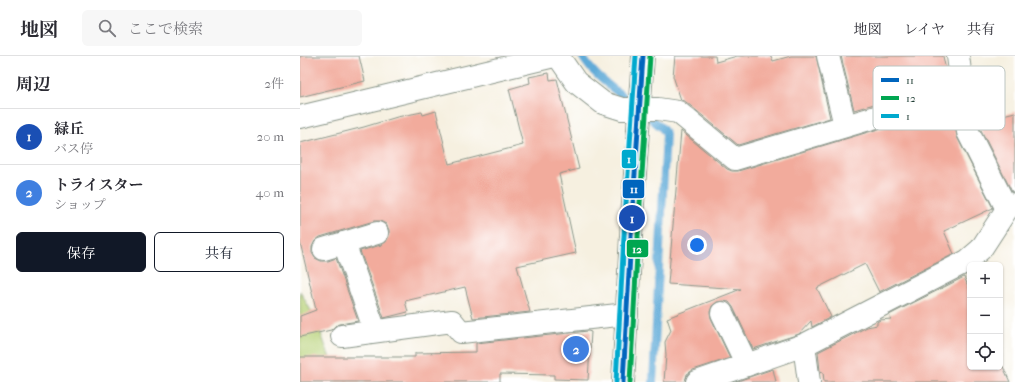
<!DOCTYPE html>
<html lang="ja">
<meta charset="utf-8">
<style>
body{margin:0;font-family:"IM FELL French Canon","Noto Serif JP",serif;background:#f7f7f7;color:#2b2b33}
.controls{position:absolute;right:12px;bottom:12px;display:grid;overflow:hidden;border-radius:6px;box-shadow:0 1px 3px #0004}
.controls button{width:36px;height:36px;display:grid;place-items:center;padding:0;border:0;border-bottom:1px solid #e1e1e2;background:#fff;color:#2b2b33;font:20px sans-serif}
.you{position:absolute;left:397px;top:189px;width:14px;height:14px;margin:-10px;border:3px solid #fff;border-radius:50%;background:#1a73e8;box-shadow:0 0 0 6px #1a73e833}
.badge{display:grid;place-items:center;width:26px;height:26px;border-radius:50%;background:#111827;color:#fff;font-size:13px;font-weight:700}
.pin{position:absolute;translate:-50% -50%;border:2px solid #fff;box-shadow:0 1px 4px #0006}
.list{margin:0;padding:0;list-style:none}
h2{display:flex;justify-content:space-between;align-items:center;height:52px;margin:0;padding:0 16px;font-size:17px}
h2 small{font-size:13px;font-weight:400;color:#7c7c81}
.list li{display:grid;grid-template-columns:26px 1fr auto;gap:12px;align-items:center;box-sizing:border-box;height:56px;padding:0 16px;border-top:1px solid #e1e1e2}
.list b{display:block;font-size:15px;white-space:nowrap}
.list p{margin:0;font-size:13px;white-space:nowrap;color:#7c7c81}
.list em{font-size:13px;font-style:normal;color:#7c7c81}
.actions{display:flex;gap:8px;padding:12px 16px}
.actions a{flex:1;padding:9px 0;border:1px solid #111827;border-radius:6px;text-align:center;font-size:14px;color:#111827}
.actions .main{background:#111827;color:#fff}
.icon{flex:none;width:22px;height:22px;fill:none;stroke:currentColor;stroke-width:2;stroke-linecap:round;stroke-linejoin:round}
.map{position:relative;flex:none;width:715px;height:326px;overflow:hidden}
header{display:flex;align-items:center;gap:24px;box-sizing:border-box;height:56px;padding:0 20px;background:#fff;border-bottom:1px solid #e1e1e2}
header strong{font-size:19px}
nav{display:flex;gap:22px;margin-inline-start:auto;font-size:14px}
.search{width:280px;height:36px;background:#f7f7f7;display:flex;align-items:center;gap:10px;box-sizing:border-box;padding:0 14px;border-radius:6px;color:#7c7c81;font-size:15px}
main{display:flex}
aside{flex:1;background:#fff}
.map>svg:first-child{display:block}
.green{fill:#b6d075;stroke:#6a8654}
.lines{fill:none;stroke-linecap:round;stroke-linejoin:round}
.stream{stroke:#61abd8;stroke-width:8}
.building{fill:#f2ab9c}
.minor-casing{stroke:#8a968a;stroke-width:24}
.minor{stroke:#fff;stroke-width:22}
.bus-1-casing{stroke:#fff;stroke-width:8}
.bus-2-casing{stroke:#fff;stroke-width:8}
.bus-3-casing{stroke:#fff;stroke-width:8}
.bus-1{stroke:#0065bd;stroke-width:5}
.bus-2{stroke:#00a651;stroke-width:5}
.bus-3{stroke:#00a9ce;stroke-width:5}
.key{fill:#fff;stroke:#bcc5c2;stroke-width:1}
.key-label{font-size:11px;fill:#1f3d34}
.line-badge{stroke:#fff;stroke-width:1.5}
.badge-label{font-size:11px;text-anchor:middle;font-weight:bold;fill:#fff}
</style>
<header>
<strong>地図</strong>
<div class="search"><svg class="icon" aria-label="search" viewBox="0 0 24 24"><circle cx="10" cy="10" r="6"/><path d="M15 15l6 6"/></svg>ここで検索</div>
<nav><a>地図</a><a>レイヤ</a><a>共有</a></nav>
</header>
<main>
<aside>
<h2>周辺<small>2件</small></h2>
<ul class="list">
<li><span class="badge" style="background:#1a4fb4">1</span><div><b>緑丘</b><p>バス停</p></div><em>20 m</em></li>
<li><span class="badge" style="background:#3f7fe0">2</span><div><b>トライスター</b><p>ショップ</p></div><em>40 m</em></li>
</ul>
<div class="actions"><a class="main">保存</a><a>共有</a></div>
</aside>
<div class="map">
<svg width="715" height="326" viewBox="0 0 715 326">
<rect width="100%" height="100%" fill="#fff"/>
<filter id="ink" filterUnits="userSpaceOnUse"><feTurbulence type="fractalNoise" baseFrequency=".025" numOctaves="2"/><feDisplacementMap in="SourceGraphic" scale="8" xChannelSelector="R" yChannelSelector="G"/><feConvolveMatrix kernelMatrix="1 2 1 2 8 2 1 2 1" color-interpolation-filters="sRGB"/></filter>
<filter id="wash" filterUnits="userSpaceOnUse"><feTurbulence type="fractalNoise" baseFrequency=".012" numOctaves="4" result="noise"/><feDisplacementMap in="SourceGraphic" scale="16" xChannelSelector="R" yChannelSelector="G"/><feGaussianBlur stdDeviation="0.9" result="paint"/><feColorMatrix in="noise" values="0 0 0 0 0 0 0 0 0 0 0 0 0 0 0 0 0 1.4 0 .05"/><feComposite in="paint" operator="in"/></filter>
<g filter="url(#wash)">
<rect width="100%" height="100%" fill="#f6f0e0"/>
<polygon class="green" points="0,235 16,264 35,316 0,326"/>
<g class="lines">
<g class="stream">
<path d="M282 0C293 20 316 34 334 49"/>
<polyline points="344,57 362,72 366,78 353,326"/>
</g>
</g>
<g id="blocks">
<g class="building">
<polygon points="0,0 59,0 65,25 0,41"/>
<polygon points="375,0 415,0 416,6 437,0 471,0 473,5 491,0 516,0 530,62 438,89 386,46 381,44 373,20"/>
<polygon points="541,0 643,0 648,24 640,25 641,28 554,54"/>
<polygon points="249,17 250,24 257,23 279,113 259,118 276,197 217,210 230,256 173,262 165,231 105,245 108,256 84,262 60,195 81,189 86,186 89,180 89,174 86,168 80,165 74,165 20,181 15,185 12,191 12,197 15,202 21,205 28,205 36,202 58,265 40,268 35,270 31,274 0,281 0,260 16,254 0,186 0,87 64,71 97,61 122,56 123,59 136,55 149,108 223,89 209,33 230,27 229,21"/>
<polygon points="652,51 657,81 693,152 644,175 654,198 579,236 565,208 517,232 531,261 512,271 511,265 499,278 453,293 433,251 429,246 423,245 417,246 412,250 410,256 411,262 430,302 393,314 387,318 385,326 364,326 366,299 365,286 371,274 367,262 441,233 368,228 381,75 427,113 432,115 438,115"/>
<polygon points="715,56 715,136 712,136 680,72 679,65"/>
<polygon points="664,221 670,234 670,311 700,311 700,304 710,326 524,326 523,316 520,315 518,296 567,271 577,269 577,266 580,264 591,263 589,259"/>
<polygon points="288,275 291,276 288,324 254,323 254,319 200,318 200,326 0,326 0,301 115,301 115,297 176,296 176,287"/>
<polygon points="473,313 476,326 435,326 452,320"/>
</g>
</g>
</g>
<g filter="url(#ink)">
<use href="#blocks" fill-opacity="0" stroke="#8a968a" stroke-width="1"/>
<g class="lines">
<defs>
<g id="minor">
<polyline points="258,0 276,26 303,47 322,53 358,53 378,56 435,103 663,35"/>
<polyline points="528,0 545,69"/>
<polyline points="658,0 668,76 707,153"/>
<polyline points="0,61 254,0"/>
<polyline points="44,187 75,275"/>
<polyline points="24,193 77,177"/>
<polyline points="422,257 447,309"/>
<polyline points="42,280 152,265 161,276 327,258"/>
<polyline points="504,289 509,326"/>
<polyline points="323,326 332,162 343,0"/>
<polyline points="397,326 504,289 667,205 681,193 707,153 715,148"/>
</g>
</defs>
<use href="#minor" class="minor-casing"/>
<use href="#minor" class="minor"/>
<defs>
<polyline id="bus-1" points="323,326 332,162 343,0"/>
<polyline id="bus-2" points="330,326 339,162 350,0"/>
<polyline id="bus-3" points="316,326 325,162 336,0"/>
</defs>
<use href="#bus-1" class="bus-1-casing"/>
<use href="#bus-2" class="bus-2-casing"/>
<use href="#bus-3" class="bus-3-casing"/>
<use href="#bus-1" class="bus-1"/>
<use href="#bus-2" class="bus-2"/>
<use href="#bus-3" class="bus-3"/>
</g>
</g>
<rect x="573" y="10" width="132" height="64" rx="6" class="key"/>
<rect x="581" y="22" width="18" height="4" fill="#0065bd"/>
<rect x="581" y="40" width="18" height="4" fill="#00a651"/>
<rect x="581" y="58" width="18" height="4" fill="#00a9ce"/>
<g class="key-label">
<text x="606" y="28">11</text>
<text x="606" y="46">12</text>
<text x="606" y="64">1</text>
</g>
<g class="line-badge">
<rect x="321" y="93" width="16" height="20" rx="4" fill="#00a9ce"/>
<rect x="322" y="123" width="23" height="20" rx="4" fill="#0065bd"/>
<rect x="326" y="183" width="23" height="19" rx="4" fill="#00a651"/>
</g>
<g class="badge-label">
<text x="329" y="107">1</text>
<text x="334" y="137">11</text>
<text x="337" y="197">12</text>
</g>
</svg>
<div class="controls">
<button>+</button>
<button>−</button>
<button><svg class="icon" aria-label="locate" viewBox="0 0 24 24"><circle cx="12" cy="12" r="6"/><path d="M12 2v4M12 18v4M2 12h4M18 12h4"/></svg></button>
</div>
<div class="you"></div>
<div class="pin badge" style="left:332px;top:162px;background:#1a4fb4">1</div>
<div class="pin badge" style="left:276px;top:293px;background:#3f7fe0">2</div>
</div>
</main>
